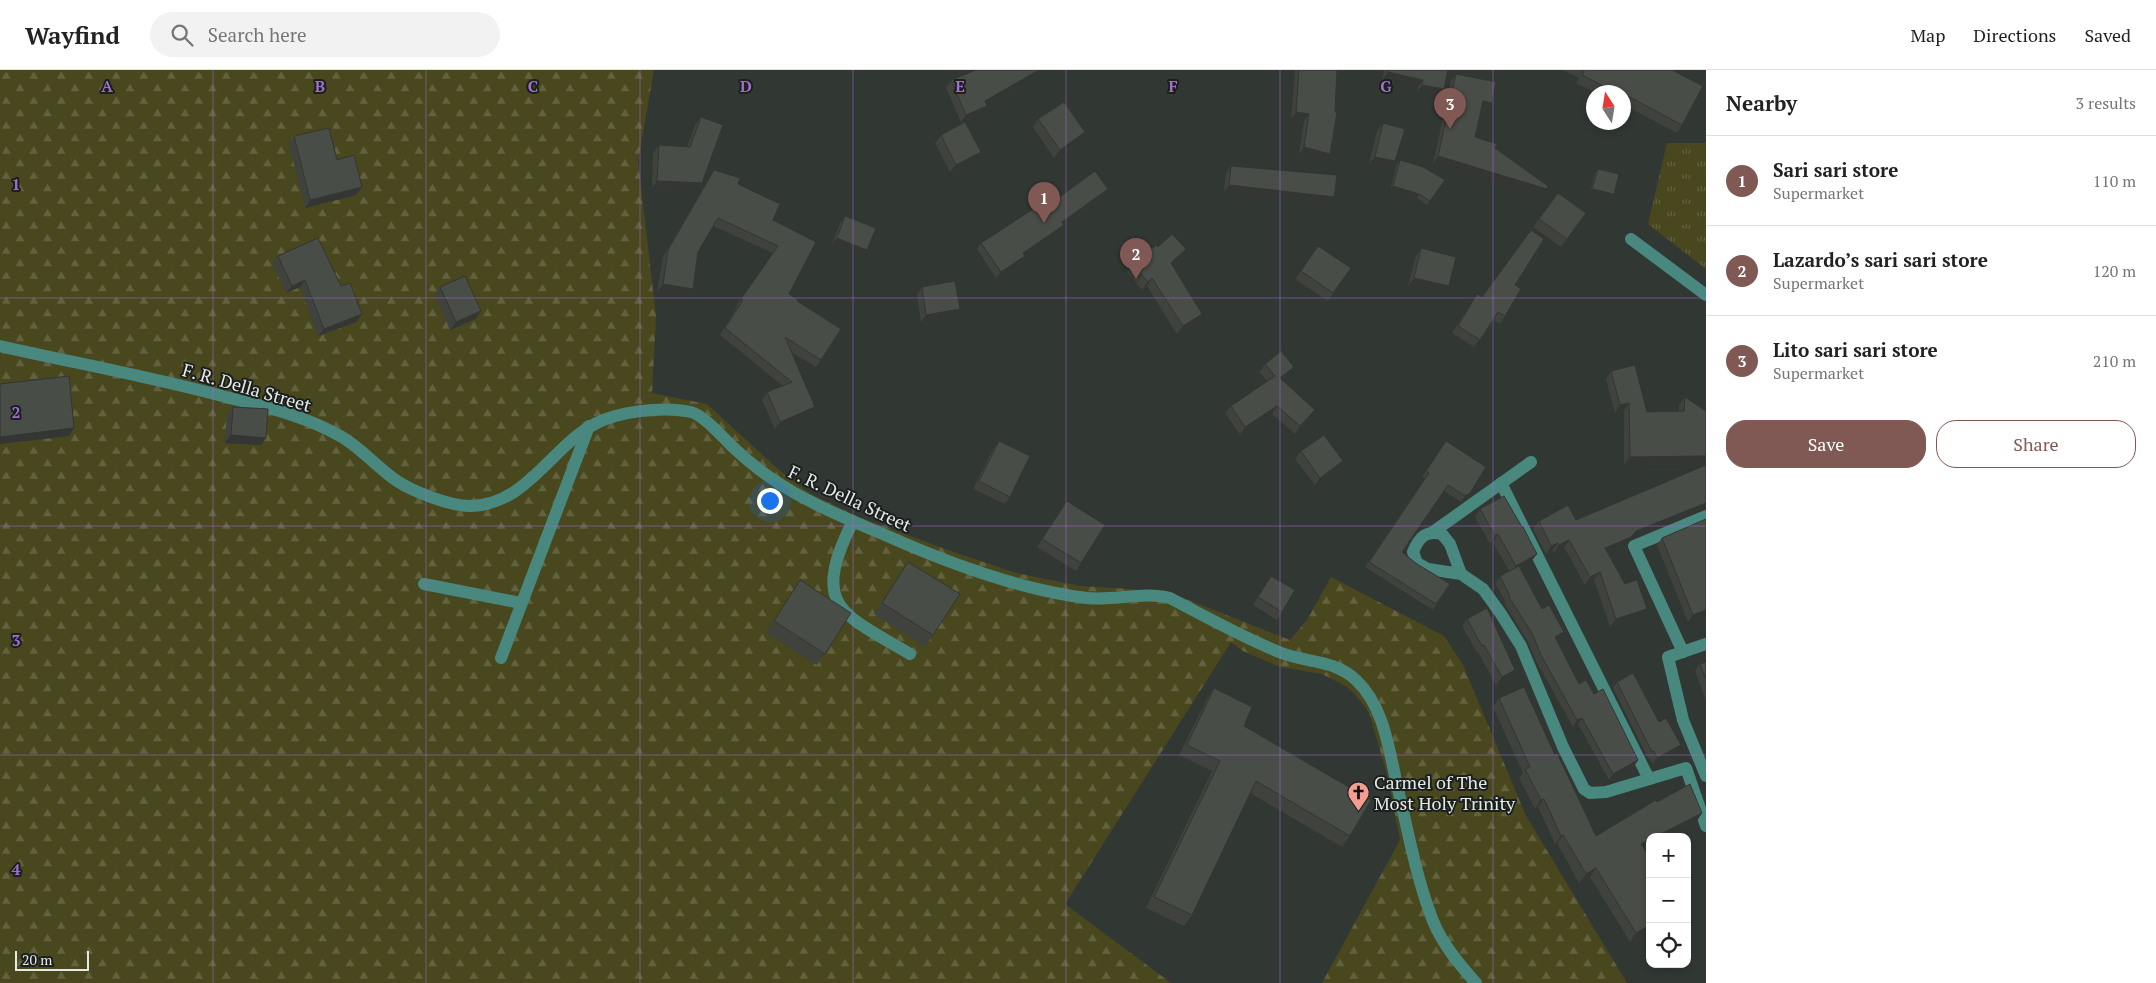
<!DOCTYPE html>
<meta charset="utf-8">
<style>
body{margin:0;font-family:"PT Serif",serif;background:#f2f2f2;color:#222}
.controls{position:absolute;right:15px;bottom:15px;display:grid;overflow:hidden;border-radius:10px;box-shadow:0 2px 8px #0003}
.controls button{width:45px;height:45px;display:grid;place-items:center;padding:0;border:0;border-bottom:1px solid #e0e0e0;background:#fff;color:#222;font:25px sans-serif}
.compass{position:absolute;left:1586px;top:15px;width:45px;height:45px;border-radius:50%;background:#fff;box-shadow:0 2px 8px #0003;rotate:348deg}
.scale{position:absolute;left:15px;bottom:12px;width:74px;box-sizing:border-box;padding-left:5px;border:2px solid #e4e9e6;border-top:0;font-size:14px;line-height:18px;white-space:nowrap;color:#e4e9e6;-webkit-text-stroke:4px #1b1f1d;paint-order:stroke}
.you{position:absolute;left:769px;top:430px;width:18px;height:18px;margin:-12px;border:4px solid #fff;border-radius:50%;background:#1a73e8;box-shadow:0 0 0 8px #1a73e833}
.badge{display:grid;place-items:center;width:32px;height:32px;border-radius:50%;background:#815954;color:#fff;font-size:16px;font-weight:700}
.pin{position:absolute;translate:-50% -41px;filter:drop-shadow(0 1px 2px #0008)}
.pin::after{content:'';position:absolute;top:26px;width:18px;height:15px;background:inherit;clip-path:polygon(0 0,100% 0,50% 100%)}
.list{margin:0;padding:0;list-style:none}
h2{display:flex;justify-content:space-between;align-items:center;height:65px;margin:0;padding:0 20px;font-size:21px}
h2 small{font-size:16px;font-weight:400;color:#767676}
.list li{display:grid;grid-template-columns:32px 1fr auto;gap:15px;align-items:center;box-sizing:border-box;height:90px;padding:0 20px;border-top:1px solid #e0e0e0}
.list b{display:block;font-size:19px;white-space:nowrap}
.list p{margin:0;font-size:16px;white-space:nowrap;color:#767676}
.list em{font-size:16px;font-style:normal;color:#767676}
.actions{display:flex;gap:10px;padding:15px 20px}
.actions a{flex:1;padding:11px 0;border:1px solid #815954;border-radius:20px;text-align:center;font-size:18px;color:#815954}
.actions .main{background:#815954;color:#fff}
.icon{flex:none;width:28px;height:28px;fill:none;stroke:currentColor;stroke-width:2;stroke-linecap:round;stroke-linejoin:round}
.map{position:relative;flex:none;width:1706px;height:913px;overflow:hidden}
header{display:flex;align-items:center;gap:30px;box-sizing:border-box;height:70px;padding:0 25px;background:#fff;border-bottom:1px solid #e0e0e0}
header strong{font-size:24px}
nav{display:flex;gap:28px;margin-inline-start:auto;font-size:18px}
.search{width:350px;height:45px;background:#f2f2f2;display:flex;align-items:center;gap:12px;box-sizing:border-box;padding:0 18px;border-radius:28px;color:#767676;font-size:19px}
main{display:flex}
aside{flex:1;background:#fff}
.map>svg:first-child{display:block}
.grass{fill:url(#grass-tufts)}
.forest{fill:url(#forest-firs)}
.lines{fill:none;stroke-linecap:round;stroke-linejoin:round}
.minor{stroke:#49887e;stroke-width:12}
.wall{fill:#3f423d}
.shaded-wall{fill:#333632}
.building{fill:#494d47;stroke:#333632}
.grid{fill:none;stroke:#a06ecd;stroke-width:1;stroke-opacity:0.55}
.labels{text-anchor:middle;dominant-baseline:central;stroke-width:4;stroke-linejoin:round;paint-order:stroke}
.street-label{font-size:18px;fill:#e4e9e6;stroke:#1b1f1d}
.poi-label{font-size:18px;fill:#e4e9e6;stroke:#1b1f1d;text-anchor:start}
.grid-label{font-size:16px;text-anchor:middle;font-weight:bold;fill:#a06ecd;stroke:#1b1f1d;stroke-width:4;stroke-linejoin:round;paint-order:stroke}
</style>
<header>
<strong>Wayfind</strong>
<div class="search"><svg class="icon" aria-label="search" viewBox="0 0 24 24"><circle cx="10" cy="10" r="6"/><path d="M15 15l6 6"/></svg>Search here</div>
<nav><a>Map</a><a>Directions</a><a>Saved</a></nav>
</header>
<main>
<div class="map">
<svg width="1706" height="913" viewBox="0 0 1706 913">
<defs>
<pattern id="grass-tufts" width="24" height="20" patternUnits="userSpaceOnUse" patternTransform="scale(1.25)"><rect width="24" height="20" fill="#49471e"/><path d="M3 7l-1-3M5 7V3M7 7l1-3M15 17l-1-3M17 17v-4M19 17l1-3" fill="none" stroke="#63623f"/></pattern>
<pattern id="forest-firs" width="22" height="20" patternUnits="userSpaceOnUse" patternTransform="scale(1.25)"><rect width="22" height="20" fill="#49471e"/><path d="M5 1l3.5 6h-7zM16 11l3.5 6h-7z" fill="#63623f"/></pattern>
</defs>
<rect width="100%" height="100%" fill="#313834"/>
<polygon class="grass" points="1667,73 1706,73 1706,199 1648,154"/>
<polygon class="forest" points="0,0 654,0 638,91 656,246 652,323 707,334 779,400 811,424 857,446 945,479 1016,503 1080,516 1131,519 1160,525 1163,520 1290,570 1307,550 1331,507 1444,566 1463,595 1526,746 1627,913 1322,913 1400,770 1388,708 1369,642 1354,623 1344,615 1322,604 1280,597 1243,581 1231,572 1065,834 1171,913 0,913"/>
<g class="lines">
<g class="minor">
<polyline points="1631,169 1706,225"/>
<path d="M0 276C75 293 152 307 226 327 266 337 306 346 342 367 362 379 378 398 397 411 414 422 450 436 470 436 525 435 549 381 591 356 616 341 663 336 691 342 704 345 724 369 735 379 779 421 830 442 885 465 948 493 1019 520 1087 528 1115 531 1143 521 1170 528 1206 547 1242 567 1279 582 1305 593 1334 589 1356 610 1384 636 1389 680 1397 715 1408 760 1416 808 1433 851 1443 875 1459 894 1476 913"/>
<polyline points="1501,413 1649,709"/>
<path d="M853 451C810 537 841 543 910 584"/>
<polyline points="1433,462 1531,392"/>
<path d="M1461 504 1450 474 1442 464C1426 460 1419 467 1413 482L1417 493 1428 499 1461 504 1483 519 1501 544 1521 576 1563 677 1584 719 1590 723 1606 722 1686 698 1706 756"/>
<polyline points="424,514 521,533"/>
<polyline points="1706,574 1668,587 1683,650 1706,706"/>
<polyline points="1683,582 1634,476 1706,446"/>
<polyline points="501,588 589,356"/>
</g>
</g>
<g class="wall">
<polygon points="976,0 1046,0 987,34 982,43 961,52 946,18 951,10"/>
<polygon points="1295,0 1337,0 1326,91 1299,84 1304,51 1291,49"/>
<polygon points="1384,0 1448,0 1438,27 1417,22 1418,17 1382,10"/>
<polygon points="1563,0 1672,0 1682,55 1677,63 1624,35 1624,22 1595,22 1576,13 1579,8"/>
<polygon points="1456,4 1487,40 1481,39 1475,67 1495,78 1542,127 1433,94 1451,11"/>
<polygon points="701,47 696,120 652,118 653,83 659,75 687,77 695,55"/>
<polygon points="1038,49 1085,62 1080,70 1054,88 1033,57"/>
<polygon points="1383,53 1395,91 1390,99 1369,94 1377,61"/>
<polygon points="941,65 981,82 976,90 950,102 935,73"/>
<polygon points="294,66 337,90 362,117 356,125 305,138 289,74"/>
<polygon points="1400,90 1445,110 1427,135 1417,128 1390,120 1397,94"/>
<polygon points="1231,96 1328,135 1224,122 1226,104"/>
<polygon points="1598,99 1614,124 1611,128 1590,122 1595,103"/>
<polygon points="714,100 738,114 773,150 789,224 797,231 821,290 816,297 791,282 809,345 775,359 762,330 767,322 783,316 720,265 737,237 736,236 773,183 713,156 698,182 693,219 688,226 657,222 663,187 709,108"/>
<polygon points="1108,119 1104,125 1064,154 1064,155 1060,161 1024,185 1025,186 1021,192 996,208 977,179 981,173 1050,134"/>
<polygon points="1558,123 1586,143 1561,177 1533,157"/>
<polygon points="845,146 862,187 831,176 840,154"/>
<polygon points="1318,176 1351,198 1328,231 1295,209"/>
<polygon points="1158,177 1186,179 1181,187 1172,195 1202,244 1197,252 1177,264 1147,216 1142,220 1127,202 1133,195"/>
<polygon points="1421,178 1443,224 1408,216 1416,186"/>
<polygon points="278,186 341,216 356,252 318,266 300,217 286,223 273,194"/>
<polygon points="440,217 481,241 475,249 450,260 435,225"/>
<polygon points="922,217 960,239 954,247 921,252 917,225"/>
<polygon points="1477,224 1482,227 1505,246 1500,254 1493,250 1474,277 1452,263"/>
<polygon points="1265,294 1288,304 1282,310 1315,340 1310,348 1295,364 1272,344 1240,365 1225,343 1231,336 1267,311 1259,302"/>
<polygon points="1611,301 1647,342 1679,341 1679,335 1685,327 1706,386 1706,392 1705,394 1624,395 1624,340 1615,343 1606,309"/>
<polygon points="233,337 261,375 225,373 227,344"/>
<polygon points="999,371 1010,427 1005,434 973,419 993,379"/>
<polygon points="1446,371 1486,397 1466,429 1461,432 1444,421 1402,482 1417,494 1450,514 1433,540 1365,497 1425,408 1422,407"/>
<polygon points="1301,381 1343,391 1338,399 1315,415 1295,389"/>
<polygon points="1706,395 1706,438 1631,468 1626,475 1608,483 1641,547 1610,557 1594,510 1585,515 1564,477 1554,483 1552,480 1546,484 1533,459 1539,451 1576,450"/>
<polygon points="1067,431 1081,493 1076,501 1037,477"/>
<polygon points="1480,439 1531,492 1520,498 1559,569 1557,570 1579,614 1594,624 1638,690 1634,696 1609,710 1578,654 1573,657 1536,591 1528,572 1504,533 1505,531 1495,513 1500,506 1509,501 1493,472 1490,474 1475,447"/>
<polygon points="1662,468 1706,546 1688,552 1657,475"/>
<polygon points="908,492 933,565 925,577 874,544"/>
<polygon points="1271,506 1282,542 1277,550 1253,535"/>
<polygon points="800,510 825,584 817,595 766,563"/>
<polygon points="1467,549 1510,608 1496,615 1478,582 1477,583 1462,556"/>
<polygon points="1706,592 1706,631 1695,601 1700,594"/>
<polygon points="1617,612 1659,652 1677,681 1653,694 1649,688 1648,688 1613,618"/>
<polygon points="1214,618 1244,656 1350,766 1342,777 1250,723 1192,845 1184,856 1146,838 1212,701 1179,685 1207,629"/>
<polygon points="1499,628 1555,685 1596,766 1657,732 1702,743 1696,752 1644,778 1650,860 1630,872 1590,807 1579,813 1557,773 1555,774 1538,737 1535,739 1519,708 1523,703 1493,637"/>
</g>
<g class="shaded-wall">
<polygon points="1039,0 1046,0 980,38 985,31"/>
<polygon points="1388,2 1423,10 1418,17 1382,10"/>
<polygon points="1422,15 1444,19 1438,27 1417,22"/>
<polygon points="1483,31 1492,33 1487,40 1478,38"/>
<polygon points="987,36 982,43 961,52 966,45"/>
<polygon points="1296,42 1309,44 1304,51 1291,49"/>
<polygon points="1085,62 1080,70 1054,88 1060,80"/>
<polygon points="1304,77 1330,84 1326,91 1299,84"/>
<polygon points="981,82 976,90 950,102 956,95"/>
<polygon points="1438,86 1547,119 1542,127 1433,94"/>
<polygon points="1375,87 1395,91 1390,99 1369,94"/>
<polygon points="657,111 702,113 696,120 652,118"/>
<polygon points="1229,115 1334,127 1328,135 1224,122"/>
<polygon points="1393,116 1419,124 1417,128 1390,120"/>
<polygon points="362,117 356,125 305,138 310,130"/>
<polygon points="1108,119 1104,125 1058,158 1062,152"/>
<polygon points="1592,119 1614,124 1611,128 1590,122"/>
<polygon points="1064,155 1060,161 1019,189 1023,183"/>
<polygon points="837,168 867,180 862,187 831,176"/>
<polygon points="1186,179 1181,187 1165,201 1171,193"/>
<polygon points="1025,186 1021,192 996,208 1001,202"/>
<polygon points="1152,208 1147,216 1142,220 1148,212"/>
<polygon points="1414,208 1449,216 1443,224 1408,216"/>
<polygon points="305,210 300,217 286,223 292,216"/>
<polygon points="663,214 693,219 688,226 657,222"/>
<polygon points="960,239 954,247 921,252 926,245"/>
<polygon points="481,241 475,249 450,260 456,252"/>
<polygon points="362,244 356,252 318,266 324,259"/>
<polygon points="1202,244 1197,252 1177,264 1183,256"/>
<polygon points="1294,297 1288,304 1274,316 1280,308"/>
<polygon points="1629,333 1624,340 1615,343 1620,335"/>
<polygon points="1277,336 1272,344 1240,365 1245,357"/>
<polygon points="815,337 809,345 775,359 780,352"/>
<polygon points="1315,340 1310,348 1295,364 1300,356"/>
<polygon points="74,358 69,366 0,374 0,367"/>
<polygon points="231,365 266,368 261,375 225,373"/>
<polygon points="1706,386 1706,392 1705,394 1624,395 1630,387"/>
<polygon points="1343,391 1338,399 1315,415 1320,408"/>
<polygon points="1470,423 1466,429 1461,432 1465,426"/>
<polygon points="1706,433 1706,438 1631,468 1626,475 1600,486 1605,478 1636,461"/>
<polygon points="1498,464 1493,472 1490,474 1495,466"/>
<polygon points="1569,470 1564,477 1554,483 1559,475"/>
<polygon points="1558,473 1552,480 1546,484 1551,476"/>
<polygon points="1537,484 1531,492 1510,503 1516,496"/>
<polygon points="1600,502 1594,510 1585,515 1590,507"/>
<polygon points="1647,539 1641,547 1610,557 1616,549"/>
<polygon points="1706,540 1706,546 1688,552 1693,545"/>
<polygon points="1564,562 1559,569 1551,573 1555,567"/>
<polygon points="1515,600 1510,608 1496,615 1502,607"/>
<polygon points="1582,648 1578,654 1573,657 1577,650"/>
<polygon points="1681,675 1677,681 1653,694 1657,688"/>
<polygon points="1638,690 1634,696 1609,710 1613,704"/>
<polygon points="1544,729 1538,737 1535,739 1541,730"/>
<polygon points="1702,743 1696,752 1666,767 1655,767"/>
<polygon points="1563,765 1557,773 1555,774 1561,766"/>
<polygon points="1650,769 1650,775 1635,783 1641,774"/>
<polygon points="1596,798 1590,807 1579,813 1586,804"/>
<polygon points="1650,855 1650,860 1630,872 1636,863"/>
</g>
<g class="building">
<polygon points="976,0 1039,0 985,31 987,36 966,45 951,10"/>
<polygon points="1299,0 1337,0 1335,42 1337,42 1330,84 1304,77 1309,44 1296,42"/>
<polygon points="1388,0 1448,0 1444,19 1422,15 1423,10 1388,2"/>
<polygon points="1583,0 1672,0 1703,16 1682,55 1626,25 1624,27 1624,22 1615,22 1582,5 1584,1"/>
<polygon points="1456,4 1496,12 1492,33 1483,31 1475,67 1497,74 1495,78 1548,116 1547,119 1438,86"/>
<polygon points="1064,32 1085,62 1060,80 1038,49"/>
<polygon points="701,47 723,55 702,113 657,111 659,75 690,77"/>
<polygon points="965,52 981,82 956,95 941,65"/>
<polygon points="1383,53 1405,59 1395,91 1375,87"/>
<polygon points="329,58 337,90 354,85 362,117 310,130 294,66"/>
<polygon points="1400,90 1423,97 1445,110 1430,131 1419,124 1393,116"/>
<polygon points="1231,96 1337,105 1334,127 1229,115"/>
<polygon points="1598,99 1619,104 1614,124 1592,119"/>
<polygon points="714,100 740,108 738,114 780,134 773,150 816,172 789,224 798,230 797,231 841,259 821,290 785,267 815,337 780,352 767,322 792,312 725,258 743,230 741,229 778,176 718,148 698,182 693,219 663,214 668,180"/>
<polygon points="1095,101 1108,119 1062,152 1064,155 1023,183 1025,186 1001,202 981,173 1047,130 1050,134"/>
<polygon points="1558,123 1586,143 1567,169 1539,149"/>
<polygon points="845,146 876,158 867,180 837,168"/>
<polygon points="1531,160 1544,169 1515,215 1521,219 1505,246 1498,242 1480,270 1458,256 1477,224 1482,227"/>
<polygon points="1172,164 1186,179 1171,193 1202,244 1183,256 1152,208 1148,212 1133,195 1156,175 1158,177"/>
<polygon points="318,168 341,216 350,213 362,244 324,259 305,210 292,216 278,186"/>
<polygon points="1318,176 1351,198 1333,223 1301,201"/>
<polygon points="1421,178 1456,187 1449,216 1414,208"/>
<polygon points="465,206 481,241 456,252 440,217"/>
<polygon points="955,211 960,239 926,245 922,217"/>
<polygon points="1281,281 1294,297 1280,308 1315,340 1300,356 1277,336 1245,357 1231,336 1275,306 1265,294"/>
<polygon points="1635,295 1647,342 1684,341 1685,327 1706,341 1706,386 1630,387 1629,333 1620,335 1611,301"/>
<polygon points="69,306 74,358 0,367 0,314"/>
<polygon points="233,337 268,339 266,368 231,365"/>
<polygon points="1324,365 1343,391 1320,408 1301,381"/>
<polygon points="999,371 1030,386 1010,427 979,411"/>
<polygon points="1446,371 1486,397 1470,423 1465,426 1448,415 1402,482 1417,494 1450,514 1436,534 1369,492 1429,403 1426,401"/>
<polygon points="1706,395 1706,433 1636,461 1631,467 1605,478 1625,514 1637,510 1647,539 1616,549 1600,502 1590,507 1569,470 1559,475 1558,473 1551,476 1539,451 1568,435 1576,450"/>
<polygon points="1504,426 1522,457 1523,457 1537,484 1516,496 1498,464 1495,466 1480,439"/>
<polygon points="1067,431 1105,455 1081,493 1042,469"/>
<polygon points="1706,449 1706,540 1693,545 1662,468"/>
<polygon points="908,492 960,524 933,565 882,533"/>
<polygon points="1519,496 1542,539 1549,535 1564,562 1555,567 1579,614 1586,610 1594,624 1603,619 1638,690 1613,704 1582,648 1577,650 1541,585 1533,565 1509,527 1510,526 1500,506"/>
<polygon points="1271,506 1295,520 1282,542 1258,527"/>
<polygon points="800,510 851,543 825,584 774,551"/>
<polygon points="1487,538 1515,600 1502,607 1484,575 1482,576 1467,549"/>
<polygon points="1706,592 1706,609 1700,594"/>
<polygon points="1633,603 1659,652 1666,648 1681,675 1657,688 1654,681 1652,682 1617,612"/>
<polygon points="1524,617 1555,685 1557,683 1596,766 1656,730 1657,732 1690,714 1702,743 1655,767 1650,767 1650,769 1641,774 1650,788 1650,855 1636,863 1596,798 1586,804 1563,765 1561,766 1544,729 1541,730 1525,699 1530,697 1499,628"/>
<polygon points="1214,618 1252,637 1244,656 1371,730 1350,766 1256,711 1192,845 1154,827 1220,691 1187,675"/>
</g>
<path class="grid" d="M213 0V913M426 0V913M640 0V913M853 0V913M1066 0V913M1280 0V913M1493 0V913M0 228H1706M0 456H1706M0 685H1706"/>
<defs>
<symbol id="church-pin" viewBox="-11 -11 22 30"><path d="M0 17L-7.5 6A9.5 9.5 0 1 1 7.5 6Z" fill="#f59d90" stroke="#1b1f1d"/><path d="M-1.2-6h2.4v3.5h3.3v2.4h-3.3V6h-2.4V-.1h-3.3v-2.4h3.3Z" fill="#111"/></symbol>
</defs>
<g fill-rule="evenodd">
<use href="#church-pin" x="1346" y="710" width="25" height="34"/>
</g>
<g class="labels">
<g class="street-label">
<text transform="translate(247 317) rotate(16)">F. R. Della Street</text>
<text transform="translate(850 428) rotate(25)">F. R. Della Street</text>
</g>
<g class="poi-label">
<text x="1374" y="712">Carmel of The<tspan x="1374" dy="21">Most Holy Trinity</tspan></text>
</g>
</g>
<g class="grid-label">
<text x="107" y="22">A</text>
<text x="320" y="22">B</text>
<text x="533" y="22">C</text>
<text x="746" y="22">D</text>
<text x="960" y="22">E</text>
<text x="1173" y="22">F</text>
<text x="1386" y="22">G</text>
<text x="16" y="120">1</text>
<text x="16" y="348">2</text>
<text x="16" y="576">3</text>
<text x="16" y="805">4</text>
</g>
</svg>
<div class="controls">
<button>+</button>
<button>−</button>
<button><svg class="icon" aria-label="locate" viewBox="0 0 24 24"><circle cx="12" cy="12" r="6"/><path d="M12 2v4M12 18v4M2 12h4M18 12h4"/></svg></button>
</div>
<svg class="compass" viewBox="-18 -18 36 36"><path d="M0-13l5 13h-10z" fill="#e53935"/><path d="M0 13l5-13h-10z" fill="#767676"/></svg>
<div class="scale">20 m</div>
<div class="you"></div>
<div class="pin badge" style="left:1044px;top:153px">1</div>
<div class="pin badge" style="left:1136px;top:209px">2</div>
<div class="pin badge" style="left:1450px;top:59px">3</div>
</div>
<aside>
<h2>Nearby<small>3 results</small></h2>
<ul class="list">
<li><span class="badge">1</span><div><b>Sari sari store</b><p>Supermarket</p></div><em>110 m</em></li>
<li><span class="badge">2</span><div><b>Lazardo’s sari sari store</b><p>Supermarket</p></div><em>120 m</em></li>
<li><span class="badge">3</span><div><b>Lito sari sari store</b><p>Supermarket</p></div><em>210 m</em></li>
</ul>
<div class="actions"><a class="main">Save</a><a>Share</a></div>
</aside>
</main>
